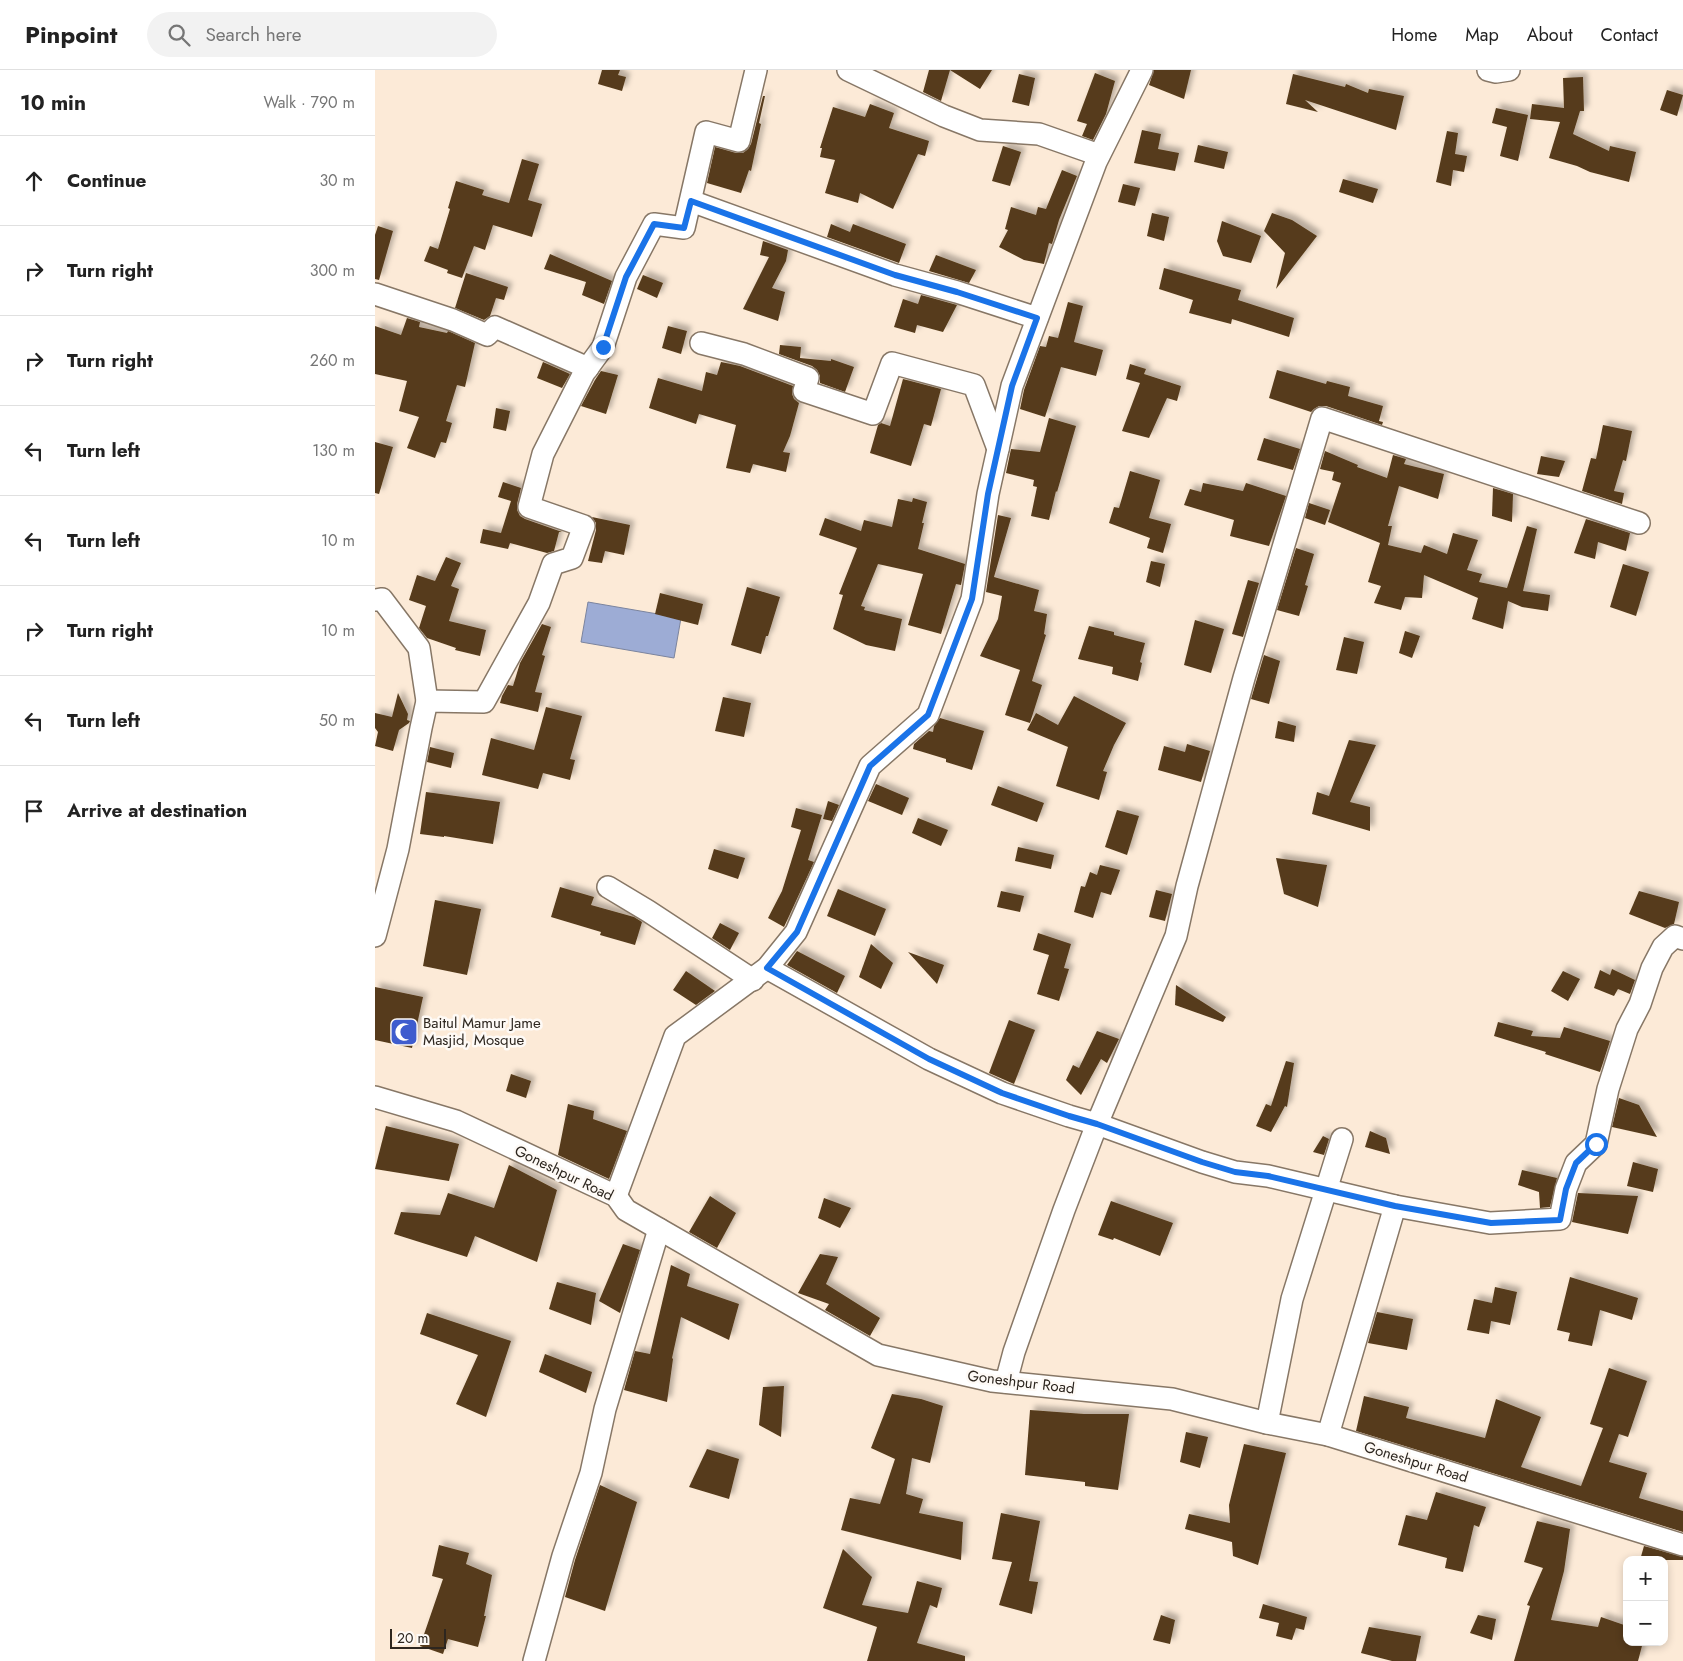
<!DOCTYPE html>
<meta charset="utf-8">
<style>
body{margin:0;font-family:Jost,sans-serif;background:#f2f2f2;color:#222}
.controls{position:absolute;right:15px;bottom:15px;display:grid;overflow:hidden;border-radius:10px;box-shadow:0 2px 8px #0003}
.controls button{width:45px;height:45px;display:grid;place-items:center;padding:0;border:0;border-bottom:1px solid #e0e0e0;background:#fff;color:#222;font:25px sans-serif}
.scale{position:absolute;left:15px;bottom:12px;width:56px;box-sizing:border-box;padding-left:5px;border:2px solid #2d261f;border-top:0;font-size:14px;line-height:18px;white-space:nowrap;color:#2d261f;-webkit-text-stroke:4px #fefaf6;paint-order:stroke}
.stop{position:absolute;width:15px;height:15px;margin:-11px;border:4px solid #1a73e8;border-radius:50%;background:#fff}
.stop.end{background:#1a73e8;border-color:#fff;box-shadow:0 1px 5px #0008}
.list{margin:0;padding:0;list-style:none}
h2{display:flex;justify-content:space-between;align-items:center;height:65px;margin:0;padding:0 20px;font-size:21px}
h2 small{font-size:16px;font-weight:400;color:#767676}
.list li{display:grid;grid-template-columns:32px 1fr auto;gap:15px;align-items:center;box-sizing:border-box;height:90px;padding:0 20px;border-top:1px solid #e0e0e0}
.list b{display:block;font-size:19px;white-space:nowrap}
.list em{font-size:16px;font-style:normal;color:#767676}
.icon{flex:none;width:28px;height:28px;fill:none;stroke:currentColor;stroke-width:2;stroke-linecap:round;stroke-linejoin:round}
.map{position:relative;flex:none;width:1308px;height:1591px;overflow:hidden}
header{display:flex;align-items:center;gap:30px;box-sizing:border-box;height:70px;padding:0 25px;background:#fff;border-bottom:1px solid #e0e0e0}
header strong{font-size:24px}
nav{display:flex;gap:28px;margin-inline-start:auto;font-size:18px}
.search{width:350px;height:45px;background:#f2f2f2;display:flex;align-items:center;gap:12px;box-sizing:border-box;padding:0 18px;border-radius:28px;color:#767676;font-size:19px}
main{display:flex}
aside{flex:1;background:#fff}
.map>svg:first-child{display:block}
.water{fill:#9dacd5;stroke:#7b849e}
.building{fill:#563b1a;filter:url(#shadow)}
.lines{fill:none;stroke-linecap:round;stroke-linejoin:round}
.minor-casing{stroke:#877766;stroke-width:24}
.minor{stroke:#fff;stroke-width:21}
.route{stroke:#1a73e8;stroke-width:6}
.labels{text-anchor:middle;dominant-baseline:central;stroke-width:5;stroke-linejoin:round;paint-order:stroke}
.poi-label{font-size:15px;fill:#2d261f;stroke:#fefaf6;text-anchor:start}
.street-label{font-size:15px;fill:#2d261f;stroke:#fefaf6}
</style>
<header>
<strong>Pinpoint</strong>
<div class="search"><svg class="icon" aria-label="search" viewBox="0 0 24 24"><circle cx="10" cy="10" r="6"/><path d="M15 15l6 6"/></svg>Search here</div>
<nav><a>Home</a><a>Map</a><a>About</a><a>Contact</a></nav>
</header>
<main>
<aside>
<h2>10 min<small>Walk · 790 m</small></h2>
<ul class="list">
<li><svg class="icon" aria-label="ahead" viewBox="0 0 24 24"><path d="M12 20V5M6 11l6-6 6 6"/></svg><div><b>Continue</b></div><em>30 m</em></li>
<li><svg class="icon" aria-label="right" viewBox="0 0 24 24"><path d="M7 20v-9h11M14 6l5 5-5 5"/></svg><div><b>Turn right</b></div><em>300 m</em></li>
<li><svg class="icon" aria-label="right" viewBox="0 0 24 24"><path d="M7 20v-9h11M14 6l5 5-5 5"/></svg><div><b>Turn right</b></div><em>260 m</em></li>
<li><svg class="icon" aria-label="left" viewBox="0 0 24 24"><path d="M17 20v-9H6M10 6l-5 5 5 5"/></svg><div><b>Turn left</b></div><em>130 m</em></li>
<li><svg class="icon" aria-label="left" viewBox="0 0 24 24"><path d="M17 20v-9H6M10 6l-5 5 5 5"/></svg><div><b>Turn left</b></div><em>10 m</em></li>
<li><svg class="icon" aria-label="right" viewBox="0 0 24 24"><path d="M7 20v-9h11M14 6l5 5-5 5"/></svg><div><b>Turn right</b></div><em>10 m</em></li>
<li><svg class="icon" aria-label="left" viewBox="0 0 24 24"><path d="M17 20v-9H6M10 6l-5 5 5 5"/></svg><div><b>Turn left</b></div><em>50 m</em></li>
<li><svg class="icon" aria-label="arrive" viewBox="0 0 24 24"><path d="M6 21V4h12l-3 4 3 4H6"/></svg><div><b>Arrive at destination</b></div></li>
</ul>
</aside>
<div class="map">
<svg width="1308" height="1591" viewBox="0 0 1308 1591">
<defs>
<filter id="shadow"><feDropShadow dx="4.5" dy="-4.5" stdDeviation="2.5" flood-color="#0004"/></filter>
</defs>
<rect width="100%" height="100%" fill="#fcead7"/>
<polygon class="water" points="213,532 306,548 299,588 206,572"/>
<g class="building">
<polygon points="227,0 245,0 243,5 251,7 247,21 223,14"/>
<polygon points="554,0 617,0 605,19 575,0 566,31 548,22"/>
<polygon points="779,0 816,0 809,29 774,15"/>
<polygon points="720,3 740,11 731,44 718,70 707,66 712,54 702,51"/>
<polygon points="644,4 660,8 654,36 637,32"/>
<polygon points="918,4 970,17 971,14 993,23 994,19 1029,26 1021,60 930,30 943,42 911,34"/>
<polygon points="1208,7 1209,41 1205,41 1198,64 1234,81 1235,76 1261,82 1254,112 1215,102 1202,96 1174,88 1185,52 1155,49 1157,34 1189,38 1188,8"/>
<polygon points="1292,20 1308,25 1302,46 1285,40"/>
<polygon points="388,26 390,26 384,53 386,54 376,101 374,100 366,123 332,113 340,77 361,83 368,83 373,79 376,74"/>
<polygon points="495,34 519,43 514,58 554,71 550,86 543,84 518,139 485,123 483,133 450,123 460,90 445,87 447,78 445,78 458,37 490,47"/>
<polygon points="1121,38 1153,45 1143,91 1125,86 1132,57 1117,53"/>
<polygon points="767,60 786,64 783,79 804,83 800,101 759,93"/>
<polygon points="1072,61 1083,63 1080,84 1092,86 1089,102 1078,100 1076,116 1061,112"/>
<polygon points="823,75 853,82 849,99 819,92"/>
<polygon points="628,76 646,82 635,116 617,111"/>
<polygon points="147,89 164,94 153,130 167,134 157,167 118,155 110,180 99,176 87,208 72,203 73,200 49,191 55,176 63,179 75,139 73,138 81,111 109,120 107,125 134,133"/>
<polygon points="687,100 702,106 684,150 677,174 674,173 669,194 649,190 624,177 633,160 630,159 636,137 661,145 663,137 671,139"/>
<polygon points="968,109 1003,119 998,133 964,122"/>
<polygon points="748,114 765,118 760,136 743,132"/>
<polygon points="777,143 794,147 789,171 772,166"/>
<polygon points="897,143 917,150 942,166 901,219 910,183 889,161"/>
<polygon points="847,151 886,166 876,193 848,186 842,171"/>
<polygon points="456,154 475,162 478,154 531,174 524,193 452,167"/>
<polygon points="3,156 18,161 4,210 0,209 0,165"/>
<polygon points="388,171 413,180 411,191 397,218 410,222 403,251 368,239 394,187 385,185"/>
<polygon points="175,184 237,211 229,234 207,225 211,212 169,199"/>
<polygon points="561,185 601,200 594,213 554,201"/>
<polygon points="789,198 866,220 863,230 919,248 914,267 857,249 856,254 814,243 818,230 784,219"/>
<polygon points="91,203 133,217 129,230 121,228 115,246 109,250 80,238"/>
<polygon points="268,205 288,213 282,228 262,219"/>
<polygon points="546,225 582,235 568,262 542,255 540,263 519,257 528,229 543,234"/>
<polygon points="693,232 708,236 699,272 728,280 721,306 686,297 670,347 645,339 649,320 665,276 671,277 674,266 683,268"/>
<polygon points="32,248 45,252 44,257 72,263 73,261 100,273 90,317 82,315 71,351 77,353 71,373 66,372 60,388 32,378 44,347 24,341 32,311 0,304 0,256 26,265"/>
<polygon points="293,256 312,261 306,284 287,278"/>
<polygon points="405,275 426,277 425,288 456,291 456,289 479,297 470,322 445,313 445,306 442,300 437,296 404,284"/>
<polygon points="168,292 195,304 187,318 162,308"/>
<polygon points="346,292 365,296 418,316 417,324 419,329 424,333 415,366 408,382 415,383 411,402 378,394 375,403 351,398 361,355 324,344 321,354 274,338 283,308 327,321 331,302 342,305"/>
<polygon points="755,294 771,299 769,304 806,316 802,331 792,328 774,368 747,361 765,313 751,309"/>
<polygon points="902,300 951,314 952,311 975,317 973,326 1008,336 1004,351 1008,352 1007,355 951,336 944,336 939,339 936,342 894,328"/>
<polygon points="226,301 243,305 231,344 206,336 220,310"/>
<polygon points="528,309 566,319 556,356 549,354 536,396 495,383 503,355 506,353 515,356"/>
<polygon points="121,338 135,341 131,361 118,358"/>
<polygon points="674,348 701,356 682,422 681,421 674,450 656,446 662,417 658,416 659,410 631,403 636,379 665,382"/>
<polygon points="1228,355 1257,361 1251,391 1248,390 1239,421 1249,423 1247,434 1207,421 1216,388 1221,389"/>
<polygon points="889,368 925,379 918,400 882,390"/>
<polygon points="0,372 18,377 4,424 0,423"/>
<polygon points="950,381 983,395 982,397 1012,408 1018,385 1031,389 1029,394 1069,404 1063,429 1024,416 1013,456 1017,456 1013,475 1046,483 1049,475 1072,484 1078,463 1103,470 1092,500 1107,504 1104,512 1132,518 1152,456 1162,459 1148,521 1175,525 1173,541 1147,537 1133,531 1128,559 1097,549 1103,528 1049,505 1047,528 1030,527 1026,540 999,533 1006,516 993,512 1005,473 953,452 966,413 957,410 959,402 945,399"/>
<polygon points="1166,386 1190,391 1184,407 1162,404"/>
<polygon points="755,401 785,410 774,448 796,454 788,483 772,478 775,468 734,453 739,437 744,438"/>
<polygon points="128,412 146,418 142,434 142,440 145,446 150,449 187,462 184,462 179,481 172,483 135,473 133,479 105,473 108,459 126,463 136,431 123,427"/>
<polygon points="828,413 868,421 871,413 911,426 894,476 855,466 859,450 809,435 815,419 826,422"/>
<polygon points="1118,418 1138,424 1137,452 1117,446"/>
<polygon points="538,428 552,432 547,453 549,453 543,479 590,494 586,515 581,514 566,564 533,555 548,504 503,494 486,536 490,537 489,540 527,549 520,581 491,575 458,559 468,525 464,524 482,478 444,465 450,448 486,461 489,450 517,457 523,429 537,432"/>
<polygon points="934,433 955,440 950,455 930,448"/>
<polygon points="623,445 636,448 619,507 664,520 659,541 672,544 669,564 671,565 657,611 667,615 655,653 630,645 645,600 605,586 623,549 627,526 611,522"/>
<polygon points="217,447 255,455 249,485 230,481 227,493 213,491 221,460 221,453"/>
<polygon points="1211,449 1255,463 1251,481 1223,472 1220,489 1199,483"/>
<polygon points="921,478 939,484 930,515 933,516 924,546 902,540"/>
<polygon points="71,487 86,493 76,516 84,519 74,551 111,560 105,586 80,580 81,578 52,568 44,558 51,536 34,530 42,505 60,511"/>
<polygon points="776,491 790,494 785,517 771,512"/>
<polygon points="1248,494 1274,502 1261,546 1235,537"/>
<polygon points="873,510 884,513 868,567 857,564"/>
<polygon points="372,517 405,527 393,566 391,566 386,584 356,575"/>
<polygon points="285,523 328,534 323,555 280,544"/>
<polygon points="820,550 849,559 836,603 809,595"/>
<polygon points="167,554 176,557 167,585 170,586 160,622 167,623 163,642 125,633 127,626 133,615 138,616 145,593"/>
<polygon points="714,556 739,562 739,565 770,573 765,592 767,593 763,611 737,604 738,597 703,589"/>
<polygon points="1030,561 1045,566 1037,588 1024,583"/>
<polygon points="969,567 989,572 982,604 961,600"/>
<polygon points="889,585 905,591 894,634 876,629"/>
<polygon points="23,623 33,644 32,650 35,651 34,653 24,660 18,681 0,676 3,662 0,658 0,643 17,647"/>
<polygon points="699,626 751,653 739,675 728,701 732,702 724,730 681,716 693,677 652,660 661,643 683,655"/>
<polygon points="348,627 376,633 369,667 340,661"/>
<polygon points="171,637 207,646 195,689 200,690 195,710 168,703 163,719 107,705 116,668 159,680"/>
<polygon points="565,648 609,661 597,700 571,692 571,689 538,679 539,674 554,661 558,662 559,656"/>
<polygon points="903,651 921,656 919,672 900,668"/>
<polygon points="974,670 1001,675 975,732 995,737 995,761 937,744 942,722 954,726"/>
<polygon points="812,674 835,681 826,712 783,700 789,676 810,682"/>
<polygon points="55,677 79,683 76,698 52,692"/>
<polygon points="501,714 534,728 527,745 493,731"/>
<polygon points="623,716 669,733 662,752 616,735"/>
<polygon points="51,722 125,732 118,774 69,766 69,767 45,764"/>
<polygon points="453,731 464,735 457,751 448,749"/>
<polygon points="421,738 447,745 433,790 439,792 409,857 393,848 407,821 426,760 416,757"/>
<polygon points="742,740 764,746 752,785 730,777"/>
<polygon points="543,748 573,760 566,776 537,763"/>
<polygon points="643,777 679,785 676,799 640,791"/>
<polygon points="339,779 370,788 363,809 333,799"/>
<polygon points="901,788 952,795 943,837 909,824"/>
<polygon points="725,795 745,800 736,825 726,822 718,848 699,842 706,816 710,817 715,802 722,805"/>
<polygon points="185,817 219,827 216,835 259,847 267,852 260,875 225,865 226,862 176,847"/>
<polygon points="463,819 511,839 500,866 452,846"/>
<polygon points="781,820 797,824 790,851 774,847"/>
<polygon points="626,821 649,826 645,842 622,837"/>
<polygon points="1264,821 1304,832 1299,854 1290,858 1254,844"/>
<polygon points="60,830 106,839 92,905 48,896"/>
<polygon points="345,853 364,863 355,880 337,868"/>
<polygon points="663,863 696,874 689,898 694,899 684,931 662,924 674,885 658,880"/>
<polygon points="496,874 518,893 506,919 484,907"/>
<polygon points="422,881 470,906 462,923 412,895"/>
<polygon points="533,882 569,895 562,914"/>
<polygon points="1237,899 1260,910 1255,924 1243,919 1239,926 1219,918 1225,900 1235,905"/>
<polygon points="311,901 340,921 321,935 298,920"/>
<polygon points="1188,901 1205,909 1193,931 1176,921"/>
<polygon points="801,915 851,947 848,952 800,935"/>
<polygon points="0,917 48,927 37,978 0,970"/>
<polygon points="634,950 660,960 639,1014 614,1003"/>
<polygon points="1123,952 1158,961 1156,966 1185,968 1189,957 1235,971 1225,1002 1170,984 1171,982 1119,966"/>
<polygon points="722,961 744,969 732,993 726,989 706,1025 691,1010 698,995 704,998"/>
<polygon points="911,991 919,993 912,1037 910,1036 896,1062 881,1056 891,1034 896,1036"/>
<polygon points="136,1004 156,1011 151,1028 131,1021"/>
<polygon points="1244,1028 1264,1035 1282,1067 1237,1057"/>
<polygon points="193,1034 219,1041 218,1049 252,1061 234,1109 183,1085"/>
<polygon points="11,1056 84,1074 74,1111 0,1099"/>
<polygon points="995,1061 1011,1068 1015,1084 990,1077"/>
<polygon points="948,1066 954,1069 949,1085 938,1082"/>
<polygon points="1258,1092 1283,1099 1278,1122 1252,1116"/>
<polygon points="134,1095 182,1120 162,1192 100,1166 92,1187 19,1164 26,1142 65,1145 73,1123 119,1138"/>
<polygon points="1147,1100 1182,1108 1175,1137 1165,1138 1164,1122 1143,1115"/>
<polygon points="1203,1123 1263,1126 1253,1164 1197,1152"/>
<polygon points="335,1126 361,1143 342,1178 314,1162"/>
<polygon points="449,1128 476,1138 465,1158 443,1148"/>
<polygon points="736,1131 798,1153 785,1186 739,1168 738,1170 723,1165"/>
<polygon points="248,1174 265,1180 245,1243 224,1231"/>
<polygon points="445,1184 463,1187 451,1214 505,1248 495,1266 450,1240 454,1234 423,1223"/>
<polygon points="296,1195 315,1204 312,1216 364,1234 354,1270 306,1247 297,1288 298,1289 292,1332 249,1320 260,1281 275,1284"/>
<polygon points="1195,1207 1263,1228 1257,1250 1225,1240 1217,1276 1193,1271 1195,1263 1182,1260"/>
<polygon points="182,1212 221,1223 216,1255 174,1239"/>
<polygon points="1120,1217 1142,1222 1135,1255 1116,1251 1114,1264 1092,1260 1099,1229 1117,1233"/>
<polygon points="1002,1242 1038,1249 1032,1280 993,1273"/>
<polygon points="52,1243 136,1271 111,1347 81,1334 103,1285 45,1264"/>
<polygon points="170,1284 217,1302 211,1323 164,1302"/>
<polygon points="1234,1298 1272,1311 1253,1367 1244,1364 1234,1392 1272,1403 1264,1428 1308,1441 1308,1462 981,1361 989,1326 1034,1337 1031,1348 1110,1368 1121,1329 1166,1347 1146,1397 1206,1416 1228,1358 1215,1354"/>
<polygon points="409,1316 406,1367 384,1355 388,1317"/>
<polygon points="517,1324 546,1329 568,1336 555,1393 537,1388 531,1424 548,1429 544,1443 588,1452 586,1490 466,1460 475,1428 505,1434 520,1389 496,1378"/>
<polygon points="655,1340 709,1344 754,1344 743,1420 710,1416 710,1412 650,1405"/>
<polygon points="811,1362 833,1367 825,1398 805,1392"/>
<polygon points="869,1374 911,1383 883,1495 858,1486 857,1472 810,1459 814,1444 855,1453 854,1435"/>
<polygon points="332,1379 364,1389 354,1429 314,1417"/>
<polygon points="225,1415 262,1432 230,1541 190,1527 200,1490"/>
<polygon points="1061,1422 1111,1437 1104,1457 1099,1455 1088,1502 1070,1498 1072,1488 1023,1475 1031,1445 1052,1450"/>
<polygon points="626,1443 665,1451 654,1511 663,1512 657,1544 624,1535 637,1492 617,1489"/>
<polygon points="1162,1451 1195,1459 1189,1501 1176,1550 1223,1557 1226,1547 1252,1556 1252,1572 1268,1572 1263,1591 1139,1591 1155,1536 1152,1535 1168,1498 1149,1492"/>
<polygon points="64,1475 94,1483 91,1494 117,1505 109,1546 111,1546 103,1577 73,1569 68,1584 45,1576 68,1509 57,1506"/>
<polygon points="1269,1476 1308,1487 1308,1490 1265,1490"/>
<polygon points="468,1479 497,1507 487,1535 533,1543 542,1511 567,1518 562,1538 555,1535 542,1573 590,1586 590,1591 492,1591 502,1557 448,1538"/>
<polygon points="888,1534 932,1547 929,1560 921,1558 917,1570 901,1566 904,1553 884,1548"/>
<polygon points="786,1545 800,1550 795,1574 778,1570"/>
<polygon points="1103,1545 1121,1549 1117,1570 1095,1563"/>
<polygon points="994,1557 1046,1566 1041,1591 1017,1591 986,1583"/>
</g>
<g class="lines">
<defs>
<g id="minor">
<polyline points="473,0 569,46 605,60 664,64 724,85"/>
<polyline points="1113,0 1121,2 1134,0"/>
<polyline points="316,131 520,205 582,222 662,248"/>
<polyline points="0,224 78,250 112,265 120,257 213,298"/>
<polyline points="326,273 369,284 433,308 429,321 498,344 517,293 599,315 623,379"/>
<polyline points="0,530 7,529 44,578 52,631"/>
<polyline points="233,817 273,841 378,910"/>
<polyline points="0,866 23,779 46,658 52,631 109,632 164,533 178,494 197,488 209,456 154,437 168,384 209,303 228,277 251,207 279,154 309,158 331,62 364,71 381,0"/>
<polyline points="392,898 554,989 627,1023 694,1046 722,1054 827,1092 860,1102 893,1106 1020,1136 1115,1153 1185,1149 1191,1119 1201,1093 1221,1074 1233,1019 1252,959 1265,934 1277,898 1288,877 1300,866 1308,869"/>
<polyline points="0,1027 81,1051 241,1126 251,1140 503,1285 617,1311 797,1329 892,1353 953,1365 1308,1475"/>
<polyline points="241,1126 300,966 392,898 421,862 495,696 553,645 597,529 613,424 637,316 721,92 767,0"/>
<polyline points="631,1312 639,1282 689,1140 722,1054 801,866 812,816 869,608 947,348 1264,453"/>
<polyline points="892,1353 917,1229 967,1069"/>
<polyline points="953,1365 1020,1136"/>
<polyline points="159,1591 188,1486 216,1403 230,1339 284,1159"/>
</g>
</defs>
<use href="#minor" class="minor-casing"/>
<use href="#minor" class="minor"/>
</g>
<g class="lines">
<polyline class="route" points="228,277 251,207 279,154 309,158 316,131 520,205 582,222 662,248 637,316 613,424 597,529 553,645 495,696 422,862 392,898 554,989 627,1023 694,1046 722,1054 827,1092 860,1102 893,1106 1020,1136 1116,1153 1185,1150 1191,1119 1201,1093 1221,1074"/>
</g>
<defs>
<symbol id="mosque-square" viewBox="-11 -11 22 22"><rect x="-9" y="-9" width="18" height="18" rx="4" fill="#3e5cce" stroke="#fefaf6"/><path d="M3.5-4.9A6 6 0 1 0 3.5 4.9A5 5 0 1 1 3.5-4.9Z" fill="#fff"/></symbol>
</defs>
<g fill-rule="evenodd">
<use href="#mosque-square" x="13" y="946" width="32" height="32"/>
</g>
<g class="labels">
<g class="poi-label">
<text x="48" y="953">Baitul Mamur Jame<tspan x="48" dy="17">Masjid, Mosque</tspan></text>
</g>
<g class="street-label">
<text transform="translate(189 1103) rotate(26)">Goneshpur Road</text>
<text transform="translate(646 1312) rotate(7)">Goneshpur Road</text>
<text transform="translate(1041 1392) rotate(17)">Goneshpur Road</text>
</g>
</g>
</svg>
<div class="controls">
<button>+</button>
<button>−</button>
</div>
<div class="scale">20 m</div>
<div class="stop" style="left:1221px;top:1074px"></div>
<div class="stop end" style="left:228px;top:277px"></div>
</div>
</main>
